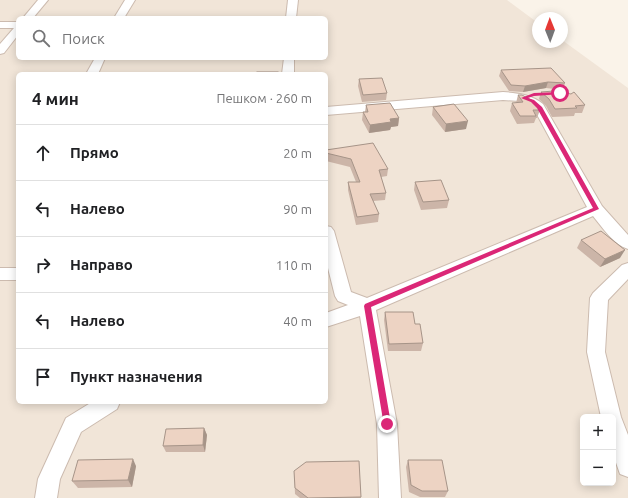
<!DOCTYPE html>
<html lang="ru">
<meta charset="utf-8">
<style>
body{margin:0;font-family:Ubuntu,sans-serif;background:#f6f6f6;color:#202124}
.controls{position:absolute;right:12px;bottom:12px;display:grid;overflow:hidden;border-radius:6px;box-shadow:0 2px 10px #0003}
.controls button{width:36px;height:36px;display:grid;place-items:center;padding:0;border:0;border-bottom:1px solid #e0e0e0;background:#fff;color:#202124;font:20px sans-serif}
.compass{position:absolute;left:532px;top:12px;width:36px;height:36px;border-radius:50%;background:#fff;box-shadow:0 2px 10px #0003;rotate:359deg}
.stop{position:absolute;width:12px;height:12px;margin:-9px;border:3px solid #db2777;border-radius:50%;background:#fff}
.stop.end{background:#db2777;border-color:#fff;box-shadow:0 1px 4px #0008}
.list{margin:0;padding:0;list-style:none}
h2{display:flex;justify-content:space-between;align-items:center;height:52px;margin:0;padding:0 16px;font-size:17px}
h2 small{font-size:13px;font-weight:400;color:#757577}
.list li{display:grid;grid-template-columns:26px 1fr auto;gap:12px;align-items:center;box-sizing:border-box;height:56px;padding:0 16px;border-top:1px solid #e0e0e0}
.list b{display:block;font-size:15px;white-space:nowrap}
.list em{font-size:13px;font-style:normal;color:#757577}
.icon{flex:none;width:22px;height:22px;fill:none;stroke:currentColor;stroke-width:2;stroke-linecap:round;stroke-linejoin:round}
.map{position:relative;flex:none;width:628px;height:498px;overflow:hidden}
.search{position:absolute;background:#fff;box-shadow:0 2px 10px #0003;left:16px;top:16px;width:312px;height:44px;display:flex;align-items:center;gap:10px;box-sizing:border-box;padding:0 14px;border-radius:6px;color:#757577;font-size:15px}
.panel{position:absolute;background:#fff;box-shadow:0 2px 10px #0003;left:16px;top:72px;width:312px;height:332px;border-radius:6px}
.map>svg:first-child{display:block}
.residential{fill:#f1e5d8;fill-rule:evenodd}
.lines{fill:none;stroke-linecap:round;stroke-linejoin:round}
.minor-casing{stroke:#ccbbaf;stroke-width:2}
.minor{fill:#fff;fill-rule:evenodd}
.wall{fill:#ccb5a8}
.shaded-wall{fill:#a69488}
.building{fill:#edd3c3;stroke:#a69488}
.route{fill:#db2777}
</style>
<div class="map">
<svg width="628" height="498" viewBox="0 0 628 498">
<rect width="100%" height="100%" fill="#faf3e9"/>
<path class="residential" d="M0 0H507L538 23V42H562V40L628 88V498H0ZM18 18H326V58H18ZM18 74H326V402H18ZM583 417H613V483H583Z"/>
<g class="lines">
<defs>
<g id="minor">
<polygon points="38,0 48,0 33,18 23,18"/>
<polygon points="125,0 135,0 124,18 114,18"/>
<polygon points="288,0 298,0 296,18 286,18"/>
<polygon points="0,22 18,22 18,35 4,53 0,54 0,44 14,28 0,28"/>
<polygon points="95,58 105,58 98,74 86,74"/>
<polygon points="284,58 294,58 294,74 282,74"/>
<path d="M503 92C518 93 532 95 543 104L602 206 628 235V249C613 244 603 228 593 216L376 310 397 424 401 498H379L377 424 360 316 326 327V313L348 305 338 301 335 296 326 260V226L331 227 334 231 351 292 367 298 587 207 534 109 520 101 503 100 326 115V107Z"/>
<polygon points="628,263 628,279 608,300 605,352 621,417 628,435 628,477 620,474 613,454 613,417 601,417 587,352 590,298 593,293 622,265"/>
<rect x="0" y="268" width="18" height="12"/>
<polygon points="92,402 120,402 117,409 81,432 60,479 57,498 35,498 38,479 66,418"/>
</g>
</defs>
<use href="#minor" class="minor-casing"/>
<use href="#minor" class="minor"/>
</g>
<g class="wall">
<polygon points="501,70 565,83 563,90 546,88 523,92 509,91 499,76"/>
<polygon points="359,79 387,93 386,100 362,102 358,86"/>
<polygon points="541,92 585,105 582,113 575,113 574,116 552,117 546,106 539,99"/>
<polygon points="518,95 540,110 537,118 536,118 534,123 517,124 510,111 512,103 516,103"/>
<polygon points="366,105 399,118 398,126 391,127 390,130 369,133 362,120 363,112 365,112"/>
<polygon points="433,107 466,129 445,132 432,115"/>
<polygon points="326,150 388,169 387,176 381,177 386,193 385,200 373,201 379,214 378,222 356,225 348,190 348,182 356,182 350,167 326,161"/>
<polygon points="415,182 449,200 447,208 421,210 414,190"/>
<polygon points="581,240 620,258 600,267 577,248"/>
<polygon points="385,312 415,324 423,343 421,351 388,351 384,320"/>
<polygon points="204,428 207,435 205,452 166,452 163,446"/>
<polygon points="408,460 448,491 445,497 420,497 409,492 406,467"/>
<polygon points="359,461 361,498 300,498 295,494 294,471"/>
<polygon points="136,466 132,487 78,488 72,481"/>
</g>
<g class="shaded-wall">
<polygon points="548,82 546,88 523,92 525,86"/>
<polygon points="399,118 398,126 391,127 390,130 369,133 370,125 390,119"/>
<polygon points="468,121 466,129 445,132 446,124"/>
<polygon points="625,250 620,258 600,267 605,259"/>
<polygon points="204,428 207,435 205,452 203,445"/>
<polygon points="133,459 136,466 132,487 128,480"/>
</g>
<g class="building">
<polygon points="551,68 565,83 548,82 525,86 511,85 501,70"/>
<rect x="257" y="72" width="21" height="2"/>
<polygon points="382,78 387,93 363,95 359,79"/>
<polygon points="554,91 571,94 574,92 585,105 575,106 577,108 555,109 549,99 541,92"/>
<polygon points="518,95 522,95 535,102 540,110 533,110 536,116 520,116 512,103 523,102"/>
<polygon points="390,103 399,118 390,119 391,122 370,125 363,112 368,112 366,105"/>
<polygon points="454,104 468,121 446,124 433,107"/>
<polygon points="373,143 388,169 379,170 386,193 370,194 379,214 357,217 348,182 360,182 351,159 326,153 326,150"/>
<polygon points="441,180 449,200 423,202 415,182"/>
<polygon points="601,231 625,250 605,259 581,240"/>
<polygon points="385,312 413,312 415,324 420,324 423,343 389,344"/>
<polygon points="204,428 203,445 163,446 166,429"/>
<polygon points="133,459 128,480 72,481 78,460"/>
<polygon points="408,460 442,460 448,491 422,491 411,485"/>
<polygon points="359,461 361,497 308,498 295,488 294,471 306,462"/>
</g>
<polygon class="route" points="560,92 562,94 534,96 528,98 534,100 542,107 599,209 371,307 391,424 390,426 387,428 384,426 364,306 365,304 593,208 537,108 531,102 521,98 534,93"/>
</svg>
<div class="controls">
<button>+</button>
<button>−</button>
</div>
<svg class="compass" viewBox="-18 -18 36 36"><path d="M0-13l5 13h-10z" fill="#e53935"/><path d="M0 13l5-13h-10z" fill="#757577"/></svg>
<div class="stop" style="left:560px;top:93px"></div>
<div class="stop end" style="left:387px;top:424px"></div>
<div class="search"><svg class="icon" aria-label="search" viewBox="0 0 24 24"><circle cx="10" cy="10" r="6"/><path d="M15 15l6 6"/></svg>Поиск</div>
<section class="panel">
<h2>4 мин<small>Пешком · 260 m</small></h2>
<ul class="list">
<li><svg class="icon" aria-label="ahead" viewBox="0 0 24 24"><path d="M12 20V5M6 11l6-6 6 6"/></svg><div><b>Прямо</b></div><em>20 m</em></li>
<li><svg class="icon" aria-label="left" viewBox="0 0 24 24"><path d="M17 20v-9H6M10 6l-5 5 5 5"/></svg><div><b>Налево</b></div><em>90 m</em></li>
<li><svg class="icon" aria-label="right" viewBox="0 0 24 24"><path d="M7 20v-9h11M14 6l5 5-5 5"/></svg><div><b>Направо</b></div><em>110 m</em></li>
<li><svg class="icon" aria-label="left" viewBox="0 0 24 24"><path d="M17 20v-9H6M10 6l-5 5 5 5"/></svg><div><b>Налево</b></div><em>40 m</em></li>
<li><svg class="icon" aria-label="arrive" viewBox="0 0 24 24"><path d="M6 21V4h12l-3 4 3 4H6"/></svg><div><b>Пункт назначения</b></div></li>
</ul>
</section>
</div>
